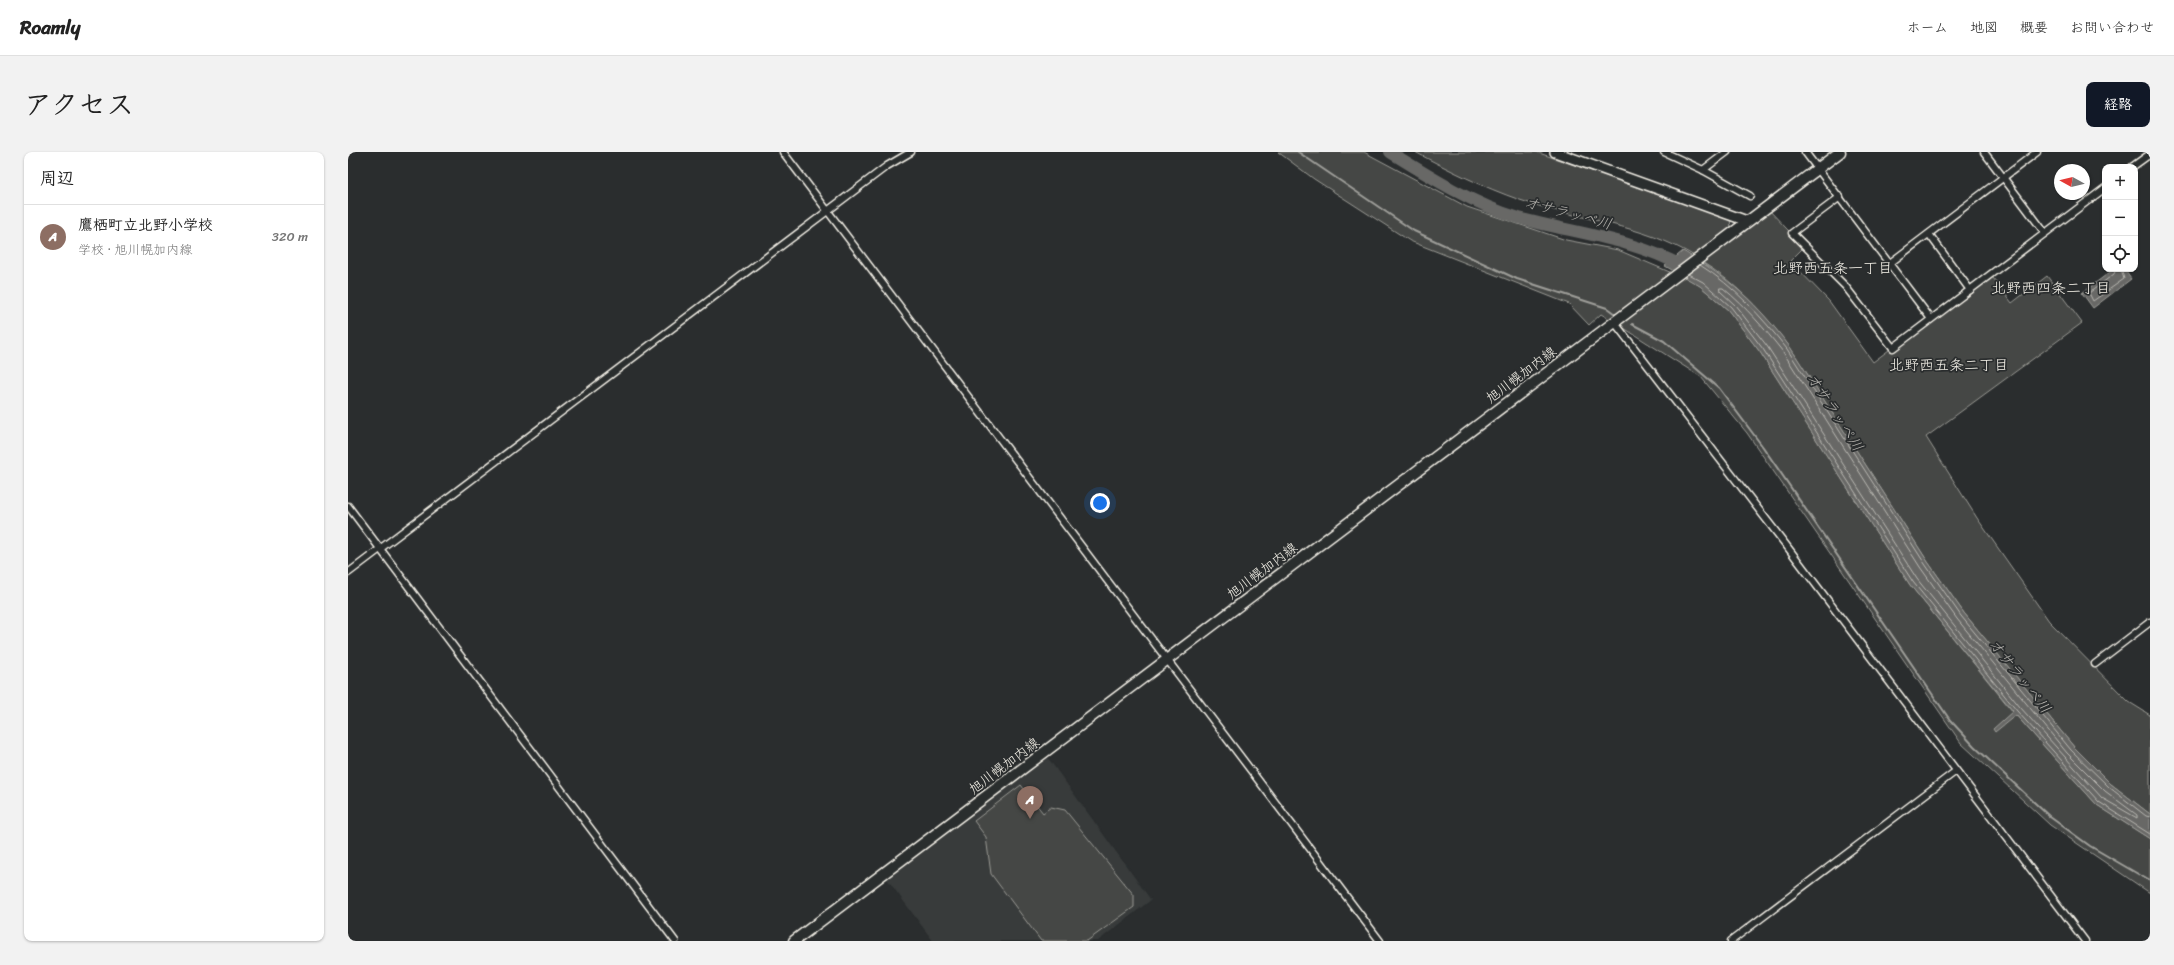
<!DOCTYPE html>
<html lang="ja">
<meta charset="utf-8">
<style>
body{margin:0;font-family:Sriracha,"Klee One",sans-serif;background:#f2f2f2;color:#222}
.controls{position:absolute;right:12px;top:12px;display:grid;overflow:hidden;border-radius:8px;box-shadow:0 1px 3px #0004}
.controls button{width:36px;height:36px;display:grid;place-items:center;padding:0;border:0;border-bottom:1px solid #e0e0e0;background:#fff;color:#222;font:20px sans-serif}
.compass{position:absolute;left:1706px;top:12px;width:36px;height:36px;border-radius:50%;background:#fff;box-shadow:0 1px 3px #0004;rotate:278deg}
.you{position:absolute;left:752px;top:351px;width:14px;height:14px;margin:-10px;border:3px solid #fff;border-radius:50%;background:#1a73e8;box-shadow:0 0 0 6px #1a73e833}
.badge{display:grid;place-items:center;width:26px;height:26px;border-radius:50%;background:#111827;color:#fff;font-size:13px;font-weight:700}
.pin{position:absolute;translate:-50% -33px;filter:drop-shadow(0 1px 2px #0008)}
.pin::after{content:'';position:absolute;top:21px;width:14px;height:12px;background:inherit;clip-path:polygon(0 0,100% 0,50% 100%)}
.list{margin:0;padding:0;list-style:none}
h2{display:flex;justify-content:space-between;align-items:center;height:52px;margin:0;padding:0 16px;font-size:17px}
h2 small{font-size:13px;font-weight:400;color:#767676}
.list li{display:grid;grid-template-columns:26px 1fr auto;gap:12px;align-items:center;box-sizing:border-box;height:64px;padding:0 16px;border-top:1px solid #e0e0e0}
.list b{display:block;font-size:15px;white-space:nowrap}
.list p{margin:0;font-size:13px;white-space:nowrap;color:#767676}
.list em{font-size:13px;font-style:normal;color:#767676}
.icon{flex:none;width:22px;height:22px;fill:none;stroke:currentColor;stroke-width:2;stroke-linecap:round;stroke-linejoin:round}
.map{position:relative;flex:none;width:1802px;height:789px;overflow:hidden;border-radius:8px}
header{display:flex;align-items:center;gap:24px;box-sizing:border-box;height:56px;padding:0 20px;background:#fff;border-bottom:1px solid #e0e0e0}
header strong{font-size:19px}
nav{display:flex;gap:22px;margin-inline-start:auto;font-size:14px}
.intro{display:flex;align-items:center;justify-content:space-between;box-sizing:border-box;height:96px;padding:0 24px}
h1{margin:0;font-size:28px}
.button{padding:10px 18px;border-radius:8px;background:#111827;color:#fff;font-size:14px;font-weight:700}
main{display:flex;gap:24px;padding:0 24px}
aside{flex:1;background:#fff;border-radius:8px;box-shadow:0 1px 3px #0004}
.map>svg:first-child{display:block}
.built{fill:#373a3a}
.green{fill:#444645;stroke:#9c9c96}
.water{fill:#676866;stroke:#9f9f9a}
.lines{fill:none;stroke-linecap:round;stroke-linejoin:round}
.shore{stroke:#bcbab4;stroke-width:1}
.stream{stroke:#9f9f9a;stroke-width:2}
.river{stroke:#676866;stroke-width:12}
.street-casing{stroke:#f4f1e8;stroke-width:9}
.secondary-casing{stroke:#f4f1e8;stroke-width:12}
.primary-casing{stroke:#f4f1e8;stroke-width:13}
.street{stroke:#2a2d2e;stroke-width:6}
.secondary{stroke:#2a2d2e;stroke-width:9}
.primary{stroke:#2a2d2e;stroke-width:10}
.labels{text-anchor:middle;dominant-baseline:central;stroke-width:3.5;stroke-linejoin:round;paint-order:stroke}
.street-label{font-size:14px;fill:#f4f1e8;stroke:#2a2d2e}
.water-label{font-size:15px;font-style:italic;fill:#b5b3ae;stroke:#2a2d2e}
.neighbourhood-label{font-size:15px;fill:#f4f1e8;stroke:#2a2d2e}
</style>
<header>
<strong>Roamly</strong>
<nav><a>ホーム</a><a>地図</a><a>概要</a><a>お問い合わせ</a></nav>
</header>
<div class="intro"><h1>アクセス</h1><a class="button">経路</a></div>
<main>
<aside>
<h2>周辺<small></small></h2>
<ul class="list">
<li><span class="badge" style="background:#8d6e63">A</span><div><b>鷹栖町立北野小学校</b><p>学校 · 旭川幌加内線</p></div><em>320 m</em></li>
</ul>
</aside>
<div class="map">
<svg width="1802" height="789" viewBox="0 0 1802 789">
<rect width="100%" height="100%" fill="#2a2d2e"/>
<filter id="ink" filterUnits="userSpaceOnUse"><feTurbulence type="fractalNoise" baseFrequency=".025" numOctaves="2"/><feDisplacementMap in="SourceGraphic" scale="8" xChannelSelector="R" yChannelSelector="G"/><feConvolveMatrix kernelMatrix="1 2 1 2 8 2 1 2 1" color-interpolation-filters="sRGB"/></filter>
<g filter="url(#ink)">
<polygon class="built" points="700,606 803,748 750,789 585,789 539,727"/>
<g class="green">
<polygon points="930,0 1016,0 1119,55 1218,88 1270,98 1324,121 1263,168 1253,162 1241,173 1221,152 1062,89 966,27"/>
<path d="M1067 0H1188L1382 66 1383 77 1348 105C1295 72 1230 68 1172 48 1135 35 1101 18 1067 0Z"/>
<path d="M1420 57 1456 95 1442 109 1481 149 1525 210 1642 122 1664 151 1699 124 1734 171 1578 285 1629 366 1701 469 1781 550 1802 563V662L1763 632 1726 595 1616 461 1580 410 1442 195C1416 162 1390 132 1354 110Z"/>
<polygon points="1334,123 1352,134 1380,158 1412,200 1562,433 1665,560 1749,653 1802,687 1802,741 1702,673 1613,591 1399,281 1353,225 1268,171"/>
<polygon points="673,633 695,661 703,655 717,658 786,743 786,755 739,789 693,789 643,722 638,685 626,669"/>
</g>
<g class="water">
<path d="M1335 99C1383 128 1408 150 1442 195L1580 410 1616 461 1726 595 1763 632 1802 662V687L1749 653 1668 563 1647 580 1645 577 1665 559 1562 433 1412 200 1380 158 1352 134 1317 114Z"/>
<polygon points="1766,117 1776,117 1783,127 1745,156 1734,141"/>
</g>
<g class="lines">
<g class="shore">
<path d="M1352 113C1387 135 1413 164 1439 197L1577 412 1613 464 1723 598 1761 635 1798 664 1802 665"/>
<polyline points="1768,117 1766,122 1741,141 1745,149 1776,127 1773,117"/>
<polyline points="1340,122 1355,130 1383,155 1415,197 1565,430 1669,559 1751,650 1802,682"/>
<path d="M1372 136H1375C1398 155 1416 176 1435 200L1572 415 1609 467 1719 601 1757 639 1789 663V666L1754 646 1672 555 1569 427 1419 194 1387 153 1372 139Z"/>
</g>
<g class="stream">
<polyline points="950,0 1066,79 1169,127 1259,156 1267,162"/>
<polyline points="1284,172 1316,189 1371,236 1415,295 1602,568 1626,594 1702,665 1742,694 1802,729"/>
</g>
<path class="river" d="M1042 0C1082 25 1125 52 1171 66 1225 81 1287 87 1336 115"/>
<defs>
<g id="street">
<polyline points="435,0 1032,789"/>
<polyline points="1316,0 1355,18 1402,44"/>
<polyline points="1457,0 1583,167"/>
<polyline points="1636,0 1697,81"/>
<polyline points="1784,15 1802,2"/>
<polyline points="1355,18 1379,0"/>
<polyline points="1492,45 1444,81 1497,134 1545,196 1757,36"/>
<polyline points="1581,82 1622,138"/>
<polyline points="1542,111 1689,0"/>
<polyline points="1267,171 1438,393 1737,789"/>
<polyline points="0,354 327,789"/>
<polyline points="0,421 539,14 563,0"/>
<polyline points="1747,512 1802,470"/>
<polyline points="1383,789 1608,619"/>
</g>
<polyline id="secondary" points="1207,0 1399,69"/>
<polyline id="primary" points="446,789 1492,0"/>
</defs>
<use href="#street" class="street-casing"/>
<use href="#secondary" class="secondary-casing"/>
<use href="#primary" class="primary-casing"/>
<use href="#street" class="street"/>
<use href="#secondary" class="secondary"/>
<use href="#primary" class="primary"/>
</g>
</g>
<g class="labels">
<g class="street-label">
<text transform="translate(1173 223) rotate(-37)">旭川幌加内線</text>
<text transform="translate(914 419) rotate(-37)">旭川幌加内線</text>
<text transform="translate(656 614) rotate(-37)">旭川幌加内線</text>
</g>
<g class="water-label">
<text transform="translate(1220 61) rotate(15)">オサラッペ川</text>
<text transform="translate(1487 260) rotate(57)">オサラッペ川</text>
<text transform="translate(1672 524) rotate(52)">オサラッペ川</text>
</g>
<g class="neighbourhood-label">
<text x="1485" y="116">北野西五条一丁目</text>
<text x="1703" y="136">北野西四条二丁目</text>
<text x="1601" y="213">北野西五条二丁目</text>
</g>
</g>
</svg>
<div class="controls">
<button>+</button>
<button>−</button>
<button><svg class="icon" aria-label="locate" viewBox="0 0 24 24"><circle cx="12" cy="12" r="6"/><path d="M12 2v4M12 18v4M2 12h4M18 12h4"/></svg></button>
</div>
<svg class="compass" viewBox="-18 -18 36 36"><path d="M0-13l5 13h-10z" fill="#e53935"/><path d="M0 13l5-13h-10z" fill="#767676"/></svg>
<div class="you"></div>
<div class="pin badge" style="left:682px;top:667px;background:#8d6e63">A</div>
</div>
</main>
